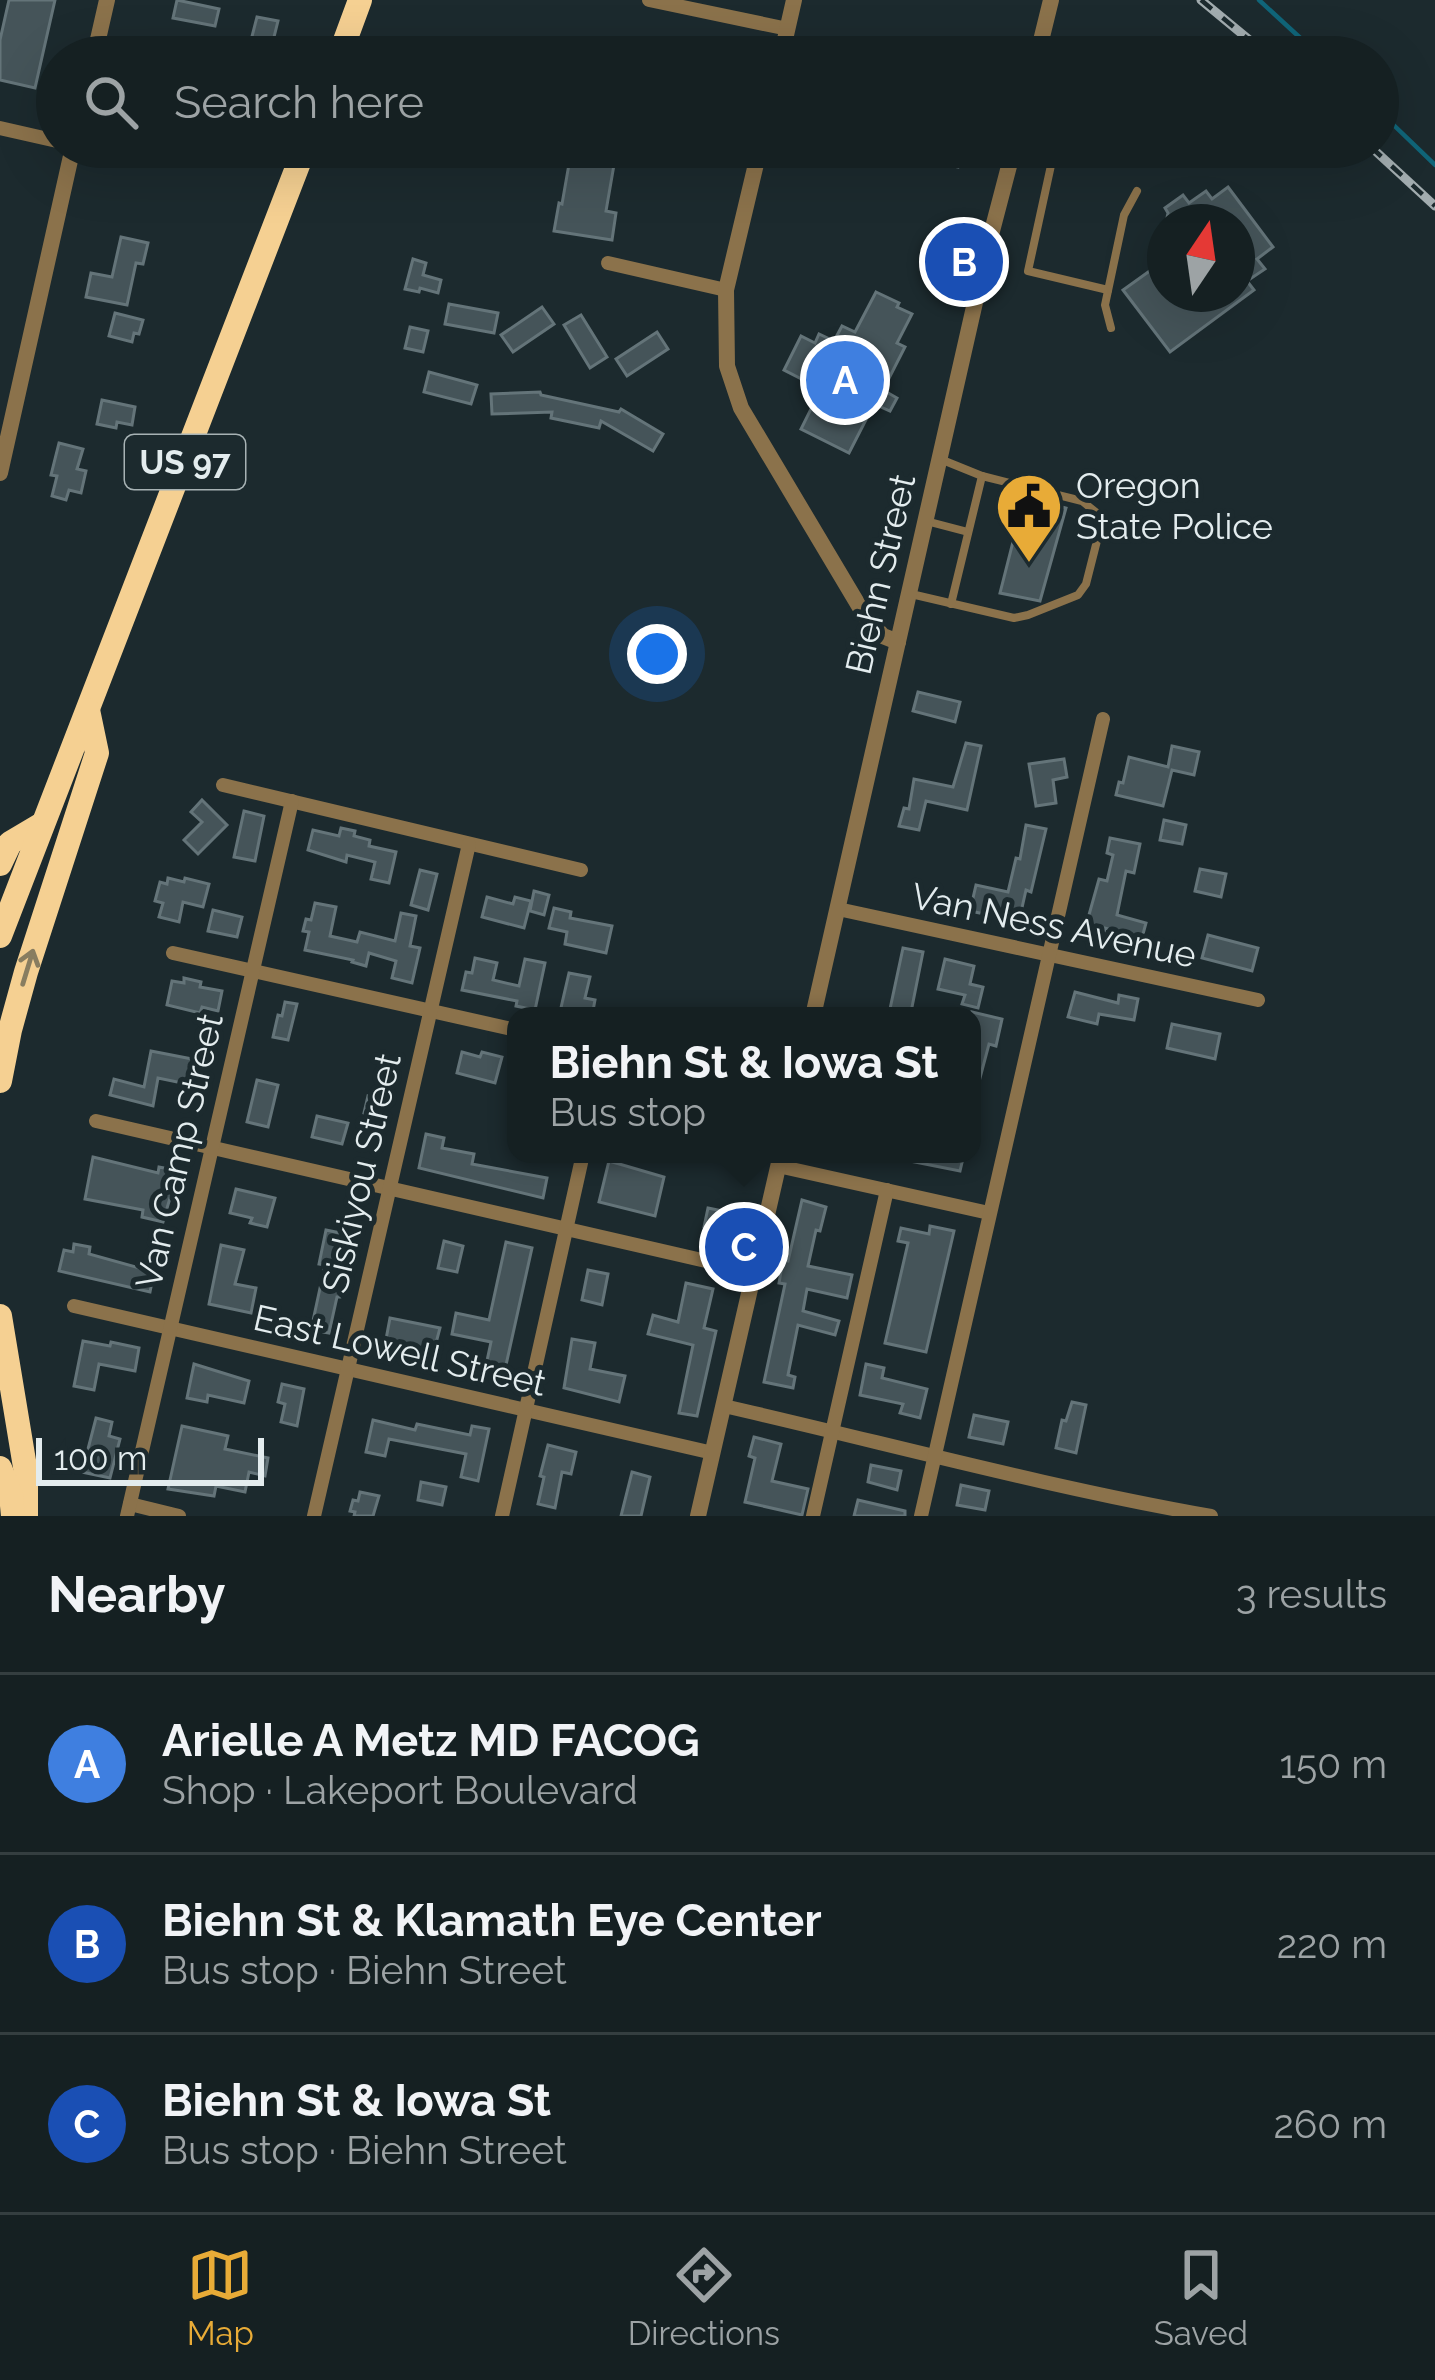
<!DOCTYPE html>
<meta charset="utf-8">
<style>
body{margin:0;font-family:Raleway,sans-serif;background:#222d2f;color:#f1f3f6}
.compass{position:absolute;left:1147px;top:204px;width:108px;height:108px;border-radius:50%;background:#152022;box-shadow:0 12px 48px #0002;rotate:13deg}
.scale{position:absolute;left:36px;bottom:30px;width:228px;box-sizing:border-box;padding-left:12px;border:6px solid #e3ecee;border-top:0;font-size:33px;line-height:42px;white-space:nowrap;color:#e3ecee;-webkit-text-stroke:9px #1c2a2e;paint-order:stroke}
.you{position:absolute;left:657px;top:654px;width:42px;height:42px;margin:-30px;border:9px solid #fff;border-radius:50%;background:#1a73e8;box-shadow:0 0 0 18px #1a73e833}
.badge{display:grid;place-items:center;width:78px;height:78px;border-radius:50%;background:#e8ab37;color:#fff;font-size:39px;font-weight:700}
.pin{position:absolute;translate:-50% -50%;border:6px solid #fff;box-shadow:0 3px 12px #0006}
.popup{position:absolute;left:507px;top:1007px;width:474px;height:156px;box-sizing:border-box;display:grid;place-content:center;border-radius:24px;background:#152022;filter:drop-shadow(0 3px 9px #0005);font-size:39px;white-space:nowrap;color:#9da3a5}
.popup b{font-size:45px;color:#f1f3f6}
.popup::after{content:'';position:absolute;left:50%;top:100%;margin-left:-24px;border:24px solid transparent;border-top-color:#152022}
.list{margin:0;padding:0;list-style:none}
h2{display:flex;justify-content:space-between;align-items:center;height:156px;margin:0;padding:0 48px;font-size:51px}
h2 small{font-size:39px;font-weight:400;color:#9da3a5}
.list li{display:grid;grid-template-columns:78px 1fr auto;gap:36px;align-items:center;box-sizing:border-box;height:180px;padding:0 48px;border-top:3px solid #343e40}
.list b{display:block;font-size:45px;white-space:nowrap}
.list p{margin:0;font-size:39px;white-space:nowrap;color:#9da3a5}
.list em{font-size:39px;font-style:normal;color:#9da3a5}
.icon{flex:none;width:66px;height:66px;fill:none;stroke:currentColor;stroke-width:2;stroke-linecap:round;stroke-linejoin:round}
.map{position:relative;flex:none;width:1435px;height:1516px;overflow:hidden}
.search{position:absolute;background:#152022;box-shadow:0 12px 48px #0002;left:36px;right:36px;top:36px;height:132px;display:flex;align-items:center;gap:30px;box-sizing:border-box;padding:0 42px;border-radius:66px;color:#9da3a5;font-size:45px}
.sheet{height:696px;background:#152022}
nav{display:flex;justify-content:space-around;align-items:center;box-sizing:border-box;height:168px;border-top:3px solid #343e40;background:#152022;font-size:33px;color:#9da3a5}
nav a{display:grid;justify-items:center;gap:6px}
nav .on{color:#e8ab37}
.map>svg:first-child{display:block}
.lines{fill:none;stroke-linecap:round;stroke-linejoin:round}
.stream{stroke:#106579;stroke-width:4.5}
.building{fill:#455459;stroke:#647479;stroke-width:3}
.service{stroke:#8b724b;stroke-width:8}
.minor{stroke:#8b724b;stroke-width:14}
.tertiary{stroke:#8b724b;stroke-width:16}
.trunk{stroke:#f5d092;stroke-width:24}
.rail-casing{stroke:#a2acaf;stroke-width:9}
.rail{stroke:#1c2a2e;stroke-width:4.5;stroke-dasharray:14;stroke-linecap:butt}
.oneway{stroke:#887d60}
.labels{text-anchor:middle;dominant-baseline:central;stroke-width:10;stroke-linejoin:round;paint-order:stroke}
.shield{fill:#1c2a2e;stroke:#a7b2b4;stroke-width:3}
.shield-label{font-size:33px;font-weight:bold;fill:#e3ecee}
.poi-label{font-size:36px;fill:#e3ecee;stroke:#1c2a2e;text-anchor:start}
.street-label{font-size:36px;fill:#e3ecee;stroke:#1c2a2e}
</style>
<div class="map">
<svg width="1435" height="1516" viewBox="0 0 1435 1516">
<rect width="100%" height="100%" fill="#1c2a2e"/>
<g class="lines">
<g class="stream">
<polyline points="1259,0 1321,57"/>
<polyline points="1378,110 1435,165"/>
</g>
</g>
<g class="building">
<polygon points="9,0 55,0 35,88 0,80 0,40"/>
<polygon points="177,0 219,9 215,26 173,18"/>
<polygon points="257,17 278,21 270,53 249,48"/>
<polygon points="572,147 589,147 588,155 615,159 606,211 616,213 612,240 554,231 559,203 562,204"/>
<polygon points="924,147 963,147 958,167 921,159"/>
<polygon points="1228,187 1273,247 1257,259 1265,269 1247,281 1254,290 1170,352 1123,290 1165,260 1165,294 1237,294 1237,222 1166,222 1168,213 1165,208 1183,195 1189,203 1206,191 1212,199"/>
<polygon points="121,237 148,243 143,264 136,263 127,305 86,297 91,273 112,277"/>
<polygon points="413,259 426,263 423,275 441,280 438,293 420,288 419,292 405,289"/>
<polygon points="876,292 899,303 897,307 912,314 897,343 905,347 883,390 897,398 890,411 874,404 849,453 801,429 821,389 784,370 801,336 815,343 819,334 834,341 842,326 855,332"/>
<polygon points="449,304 498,313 494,333 445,324"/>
<polygon points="542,307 554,324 513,352 501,335"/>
<polygon points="115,313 143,320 139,334 134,333 132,342 109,336"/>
<polygon points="581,315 607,357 590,368 564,325"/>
<polygon points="410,327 428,331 423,352 405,348"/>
<polygon points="657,332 668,349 627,376 616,359"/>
<polygon points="429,372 477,385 471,404 424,392"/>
<polygon points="540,392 541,395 619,412 621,409 663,434 653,451 601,421 599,428 551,418 552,412 492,414 491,394"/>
<polygon points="102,400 135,407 132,425 117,422 116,428 97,424"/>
<polygon points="59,443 83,449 77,469 86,471 81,493 69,490 66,500 52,496 57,476 51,475"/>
<polygon points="1058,506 1066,508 1040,601 1000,593 1017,526 1048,533"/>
<polygon points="918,692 960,702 955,722 913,711"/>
<polygon points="966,743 981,746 967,810 926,801 919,830 899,826 904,808 909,809 914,779 953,787"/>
<polygon points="1172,746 1199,752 1194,775 1172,770 1163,806 1116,795 1119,782 1123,783 1129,757 1168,767"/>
<polygon points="1064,759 1067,777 1053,780 1056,803 1036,806 1029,764"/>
<polygon points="202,800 227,825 198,854 184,840 202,822 191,812"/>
<polygon points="244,811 264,816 255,861 234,857"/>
<polygon points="1164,820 1186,825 1182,844 1160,840"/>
<polygon points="1026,825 1046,829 1031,892 1026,890 1019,921 970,911 976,885 1008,892 1016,858 1020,859"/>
<polygon points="341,828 355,831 354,836 370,840 369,846 396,852 389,883 371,879 375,862 347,855 346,862 308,850 313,830 339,836"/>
<polygon points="1110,838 1140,844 1134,873 1126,871 1117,915 1146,923 1142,938 1105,928 1104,933 1085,929 1099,879 1107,881 1113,855 1107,853"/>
<polygon points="1200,869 1226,874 1221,897 1195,891"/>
<polygon points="420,870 437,874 428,910 411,905"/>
<polygon points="168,878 184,882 185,878 209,884 203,907 183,902 179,922 159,917 163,903 155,901 160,882 167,884"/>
<polygon points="534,891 549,895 544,915 530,911"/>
<polygon points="487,897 513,904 515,897 531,901 524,928 482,917"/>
<polygon points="315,903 336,907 330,936 357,942 360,932 395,941 401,913 416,916 410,946 420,948 412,983 392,978 396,961 369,953 366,966 352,962 353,960 305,950 309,932 303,931 306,919 311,920"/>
<polygon points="554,908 571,912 570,918 612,926 606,953 565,944 567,932 549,928"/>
<polygon points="213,910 242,917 237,937 208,931"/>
<polygon points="1208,935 1258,948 1252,971 1202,958"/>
<polygon points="903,948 923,952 911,1012 890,1009"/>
<polygon points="475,958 497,963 493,980 519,986 525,959 545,963 535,1010 516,1006 517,1001 462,990 466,972 472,973"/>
<polygon points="945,959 974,966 970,984 983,987 978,1008 962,1004 965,995 938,989"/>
<polygon points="569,973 590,977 585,998 595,1000 592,1016 560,1012"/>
<polygon points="184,978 201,982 200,987 222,991 218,1011 202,1007 200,1013 167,1005 172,981 184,983"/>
<polygon points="1075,992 1118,1003 1119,995 1138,999 1134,1020 1099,1014 1097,1024 1068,1017"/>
<polygon points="285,1002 297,1004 288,1040 273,1037 278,1015 282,1016"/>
<polygon points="972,1012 1002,1019 996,1046 989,1044 976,1093 972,1093"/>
<polygon points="1172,1024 1220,1034 1215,1059 1167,1048"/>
<polygon points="151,1051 192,1059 187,1084 158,1078 153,1106 110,1095 114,1079 144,1087"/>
<polygon points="462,1052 480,1057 482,1052 502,1057 495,1083 457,1073"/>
<polygon points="257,1080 278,1085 268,1127 247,1122"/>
<polygon points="368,1096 385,1101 381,1118 364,1113"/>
<polygon points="317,1116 348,1123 342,1144 312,1137"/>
<polygon points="426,1134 444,1138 442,1148 474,1154 472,1164 547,1178 543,1198 419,1168"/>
<polygon points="906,1154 964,1154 960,1171 905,1160"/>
<polygon points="93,1157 158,1173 159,1167 180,1171 174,1198 170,1198 163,1222 142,1217 143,1210 85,1199"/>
<polygon points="609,1161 664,1177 655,1216 599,1202"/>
<polygon points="236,1189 275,1198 267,1227 250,1223 252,1218 230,1213"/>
<polygon points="802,1200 826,1207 820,1231 816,1230 808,1266 852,1275 847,1298 807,1289 803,1311 839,1321 835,1335 798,1325 788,1375 795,1377 793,1388 764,1382 785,1284 779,1283 783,1260 788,1261"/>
<polygon points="708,1208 737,1214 732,1233 704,1227"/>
<polygon points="930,1226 954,1231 926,1352 885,1343 908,1243 898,1241 901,1228 929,1234"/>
<polygon points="326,1230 350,1235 340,1277 344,1277 340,1297 337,1297 329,1333 311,1330 325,1265 319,1264"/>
<polygon points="444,1241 463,1246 457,1272 438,1268"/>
<polygon points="506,1242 532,1248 504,1374 485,1370 491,1342 452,1334 456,1313 489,1320"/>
<polygon points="74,1244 90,1247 89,1254 154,1272 150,1292 59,1271 64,1250 73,1252"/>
<polygon points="221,1245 244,1250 235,1284 256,1288 251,1313 209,1304"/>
<polygon points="588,1270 608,1274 602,1305 582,1300"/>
<polygon points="686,1283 713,1289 704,1328 716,1331 697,1416 679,1413 693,1345 648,1334 653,1315 678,1322"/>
<polygon points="390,1318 440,1328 431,1362 384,1350"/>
<polygon points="572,1339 595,1343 590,1369 625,1376 619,1402 564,1388"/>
<polygon points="83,1341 110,1346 111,1342 139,1348 135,1371 99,1364 94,1390 74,1386"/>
<polygon points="194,1364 249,1381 244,1403 208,1395 207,1402 187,1398"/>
<polygon points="866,1364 884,1368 882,1378 927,1389 920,1418 900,1413 903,1404 860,1395"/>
<polygon points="282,1384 304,1389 297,1426 281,1422 285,1404 278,1402"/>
<polygon points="1072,1402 1086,1405 1076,1453 1056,1448 1062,1420 1066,1421"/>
<polygon points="974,1415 1008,1422 1003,1444 969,1437"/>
<polygon points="96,1418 112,1422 109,1436 120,1439 110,1478 82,1472"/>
<polygon points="373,1420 415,1430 417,1424 470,1435 472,1426 489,1429 478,1481 461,1477 466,1454 389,1439 385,1456 366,1452"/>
<polygon points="182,1426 228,1436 225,1449 268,1458 265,1476 249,1472 245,1492 216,1486 214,1496 168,1489"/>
<polygon points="754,1437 781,1444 772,1481 808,1489 802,1515 745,1502 755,1458 749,1456"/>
<polygon points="548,1445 576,1452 571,1474 562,1472 555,1508 538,1504 544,1477 540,1476"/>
<polygon points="871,1465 901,1471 897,1490 868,1482"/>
<polygon points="632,1472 650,1477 641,1516 621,1516"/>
<polygon points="421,1482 446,1487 442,1505 418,1500"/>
<polygon points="961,1485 989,1491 985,1510 957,1505"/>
<polygon points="360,1492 379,1496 373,1516 354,1516 355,1512 350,1511 353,1500 358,1501"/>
<polygon points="858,1500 905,1511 905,1516 854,1516"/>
</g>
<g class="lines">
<g class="service">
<polyline points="1055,147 1028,271 1108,290"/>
<polyline points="1111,328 1105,305 1124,215 1137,191"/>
<polyline points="926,521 968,532"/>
<polyline points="911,594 1014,618 1028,615 1078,595 1086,584 1101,525 1097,513 1082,501 982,476 940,459"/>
<polyline points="951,604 982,476"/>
</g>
<g class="minor">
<polyline points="649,0 788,29"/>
<polyline points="0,128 57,141"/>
<polyline points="83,147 149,160"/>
<polyline points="608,263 726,290"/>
<polyline points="223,785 581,870"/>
<polyline points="838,909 1258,1000"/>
<polyline points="173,953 516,1030"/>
<polyline points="96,1121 754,1272"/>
<polyline points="778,1166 989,1213"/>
<polyline points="74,1306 713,1453"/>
<path d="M724 1406C886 1443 1047 1487 1211 1516"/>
<polyline points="130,1504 179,1516"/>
<polyline points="127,1516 292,801"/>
<polyline points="314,1516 469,844"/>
<polyline points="502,1516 583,1154"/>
<polyline points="813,1516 887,1190"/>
<polyline points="921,1516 1103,719"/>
</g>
<g class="tertiary">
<polyline points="94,57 107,0"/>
<polyline points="781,57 794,0"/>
<polyline points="1037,57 1051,0"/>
<polyline points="760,147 726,290 727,366 741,408 865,616 883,636 898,642"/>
<polyline points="0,473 73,147"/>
<polyline points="813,1016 986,254 1014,147"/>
<polyline points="698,1516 781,1154"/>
</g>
<g class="trunk">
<polyline points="339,57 360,0"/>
<polyline points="0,864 10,843 42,824"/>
<polyline points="0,936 305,147"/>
<polyline points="0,1081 10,1030 26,972 97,753 88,710"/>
<polyline points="0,1316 26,1473 26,1516"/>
<polyline points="0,1468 11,1495 13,1516"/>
</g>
<defs>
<g id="rail">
<polyline points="1201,0 1270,57"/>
<polyline points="1371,147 1435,206"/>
</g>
</defs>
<use href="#rail" class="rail-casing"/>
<use href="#rail" class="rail"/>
</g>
<defs><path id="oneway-shaft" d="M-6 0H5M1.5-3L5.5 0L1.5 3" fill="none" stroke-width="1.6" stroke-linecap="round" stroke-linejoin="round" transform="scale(3)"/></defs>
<use class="oneway" href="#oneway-shaft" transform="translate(28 967) rotate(-73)"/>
<defs>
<symbol id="civic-pin" viewBox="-11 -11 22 30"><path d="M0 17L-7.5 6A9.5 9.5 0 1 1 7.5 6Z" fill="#e8ab37" stroke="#1c2a2e"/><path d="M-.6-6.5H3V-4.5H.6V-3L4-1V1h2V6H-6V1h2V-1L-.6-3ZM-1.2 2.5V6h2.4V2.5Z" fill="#111"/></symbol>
</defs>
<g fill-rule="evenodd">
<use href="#civic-pin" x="991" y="468" width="76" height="104"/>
</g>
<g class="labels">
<rect class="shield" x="125" y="435" width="120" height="54" rx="9"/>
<g class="shield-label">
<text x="185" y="462">US 97</text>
</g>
<g class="poi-label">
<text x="1076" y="485">Oregon<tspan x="1076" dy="41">State Police</tspan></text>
</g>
<g class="street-label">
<text transform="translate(880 574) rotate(-77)">Biehn Street</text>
<text transform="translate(1054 925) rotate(12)">Van Ness Avenue</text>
<text transform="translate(179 1151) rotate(-77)">Van Camp Street</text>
<text transform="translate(361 1173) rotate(-77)">Siskiyou Street</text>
<text transform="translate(400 1350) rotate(13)">East Lowell Street</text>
</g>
</g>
</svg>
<svg class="compass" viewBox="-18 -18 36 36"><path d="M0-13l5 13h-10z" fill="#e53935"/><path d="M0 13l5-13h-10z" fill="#9da3a5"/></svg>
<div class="scale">100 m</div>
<div class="you"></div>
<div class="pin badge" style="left:845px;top:380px;background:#3f7fe0">A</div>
<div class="pin badge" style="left:964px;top:262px;background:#1a4fb4">B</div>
<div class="pin badge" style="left:744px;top:1247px;background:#1a4fb4">C</div>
<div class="popup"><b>Biehn St &amp; Iowa St</b>Bus stop</div>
<div class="search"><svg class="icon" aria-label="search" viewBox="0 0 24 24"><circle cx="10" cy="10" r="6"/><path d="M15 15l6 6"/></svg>Search here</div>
</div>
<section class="sheet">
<h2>Nearby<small>3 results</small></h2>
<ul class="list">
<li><span class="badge" style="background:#3f7fe0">A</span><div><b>Arielle A Metz MD FACOG</b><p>Shop · Lakeport Boulevard</p></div><em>150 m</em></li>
<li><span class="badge" style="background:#1a4fb4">B</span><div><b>Biehn St &amp; Klamath Eye Center</b><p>Bus stop · Biehn Street</p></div><em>220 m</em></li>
<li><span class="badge" style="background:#1a4fb4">C</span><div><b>Biehn St &amp; Iowa St</b><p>Bus stop · Biehn Street</p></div><em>260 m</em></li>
</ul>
</section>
<nav>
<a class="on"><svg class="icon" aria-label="map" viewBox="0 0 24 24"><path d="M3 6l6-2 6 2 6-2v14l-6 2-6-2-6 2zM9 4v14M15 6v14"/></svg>Map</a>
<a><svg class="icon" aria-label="directions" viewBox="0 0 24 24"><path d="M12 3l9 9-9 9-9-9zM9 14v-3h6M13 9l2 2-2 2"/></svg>Directions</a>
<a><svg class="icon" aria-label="saved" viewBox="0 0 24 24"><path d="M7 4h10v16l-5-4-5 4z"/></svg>Saved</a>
</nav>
